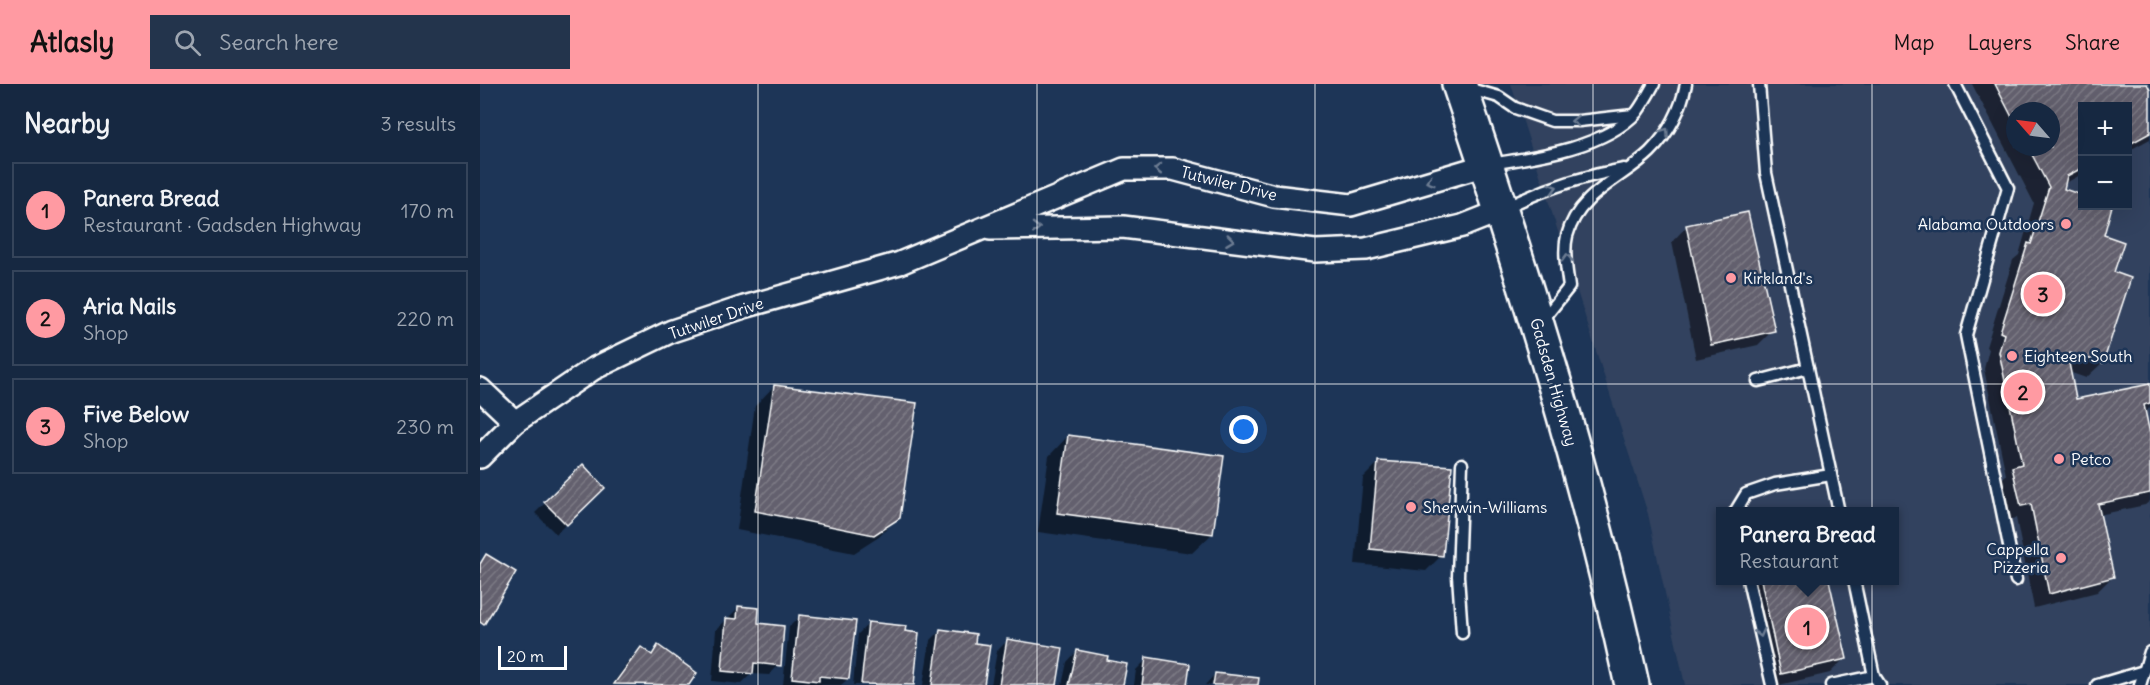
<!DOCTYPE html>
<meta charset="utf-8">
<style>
body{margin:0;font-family:Delius,sans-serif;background:#23344c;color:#f1f3f6}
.controls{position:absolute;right:18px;top:18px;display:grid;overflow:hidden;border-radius:0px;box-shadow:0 6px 24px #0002}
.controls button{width:54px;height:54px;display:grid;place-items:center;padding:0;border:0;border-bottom:2px solid #35445a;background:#162841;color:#f1f3f6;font:30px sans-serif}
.compass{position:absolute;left:1526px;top:18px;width:54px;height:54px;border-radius:50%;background:#162841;box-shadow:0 6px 24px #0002;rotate:298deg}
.scale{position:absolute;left:18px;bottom:15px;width:69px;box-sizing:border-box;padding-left:6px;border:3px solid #fff;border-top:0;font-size:16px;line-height:21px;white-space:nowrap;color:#fff;-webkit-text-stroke:4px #1d3557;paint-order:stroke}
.you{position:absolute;left:764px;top:346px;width:21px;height:21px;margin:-15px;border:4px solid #fff;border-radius:50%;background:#1a73e8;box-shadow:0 0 0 9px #1a73e833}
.badge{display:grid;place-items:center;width:39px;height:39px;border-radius:50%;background:#ff9aa2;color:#111;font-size:20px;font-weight:700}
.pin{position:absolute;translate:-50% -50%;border:3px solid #fff;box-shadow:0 2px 6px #0006}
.popup{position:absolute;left:1236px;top:423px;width:183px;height:78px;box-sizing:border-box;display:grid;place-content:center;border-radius:0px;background:#162841;filter:drop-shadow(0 2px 4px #0005);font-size:20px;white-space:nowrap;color:#9ea6b1}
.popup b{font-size:22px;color:#f1f3f6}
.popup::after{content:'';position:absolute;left:50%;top:100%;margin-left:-12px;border:12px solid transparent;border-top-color:#162841}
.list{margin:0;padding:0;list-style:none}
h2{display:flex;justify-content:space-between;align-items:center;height:78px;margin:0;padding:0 24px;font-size:26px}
h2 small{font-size:20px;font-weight:400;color:#9ea6b1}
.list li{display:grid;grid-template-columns:39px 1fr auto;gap:18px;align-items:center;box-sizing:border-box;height:96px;margin:0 12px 12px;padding:0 12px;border:2px solid #35445a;border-radius:0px}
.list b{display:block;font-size:22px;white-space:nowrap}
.list p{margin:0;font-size:20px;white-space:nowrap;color:#9ea6b1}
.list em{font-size:20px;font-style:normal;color:#9ea6b1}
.icon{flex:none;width:33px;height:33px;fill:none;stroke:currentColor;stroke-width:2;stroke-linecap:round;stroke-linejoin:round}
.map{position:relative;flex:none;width:1670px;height:601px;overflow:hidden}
header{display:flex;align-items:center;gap:36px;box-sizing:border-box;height:84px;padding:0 30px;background:#ff9aa2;color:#111}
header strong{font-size:28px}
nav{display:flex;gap:33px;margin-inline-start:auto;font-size:21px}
.search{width:420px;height:54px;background:#23344c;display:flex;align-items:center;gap:15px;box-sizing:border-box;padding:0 21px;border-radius:0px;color:#9ea6b1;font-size:22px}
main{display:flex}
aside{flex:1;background:#162841}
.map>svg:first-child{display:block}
.built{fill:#32425e;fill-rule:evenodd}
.shadow{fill:#0007;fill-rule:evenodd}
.building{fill:url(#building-hatch);stroke:#fff;stroke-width:1.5}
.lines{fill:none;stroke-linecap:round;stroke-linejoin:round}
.lane-casing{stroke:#fff;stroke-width:15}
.street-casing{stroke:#fff;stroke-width:26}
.primary-casing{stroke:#fff;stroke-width:38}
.lane{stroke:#1d3557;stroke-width:10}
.street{stroke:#1d3557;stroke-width:21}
.primary{stroke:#1d3557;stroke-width:33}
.oneway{stroke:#6c7c92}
.grid{fill:none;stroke:#fff;stroke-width:1.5;stroke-opacity:0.55}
.poi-dot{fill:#ff9aa2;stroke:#1d3557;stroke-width:2}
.labels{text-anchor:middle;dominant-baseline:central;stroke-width:5;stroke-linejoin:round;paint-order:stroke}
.street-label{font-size:16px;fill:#fff;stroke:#1d3557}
.poi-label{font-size:16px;fill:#fff;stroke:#1d3557;text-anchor:start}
</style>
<header>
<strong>Atlasly</strong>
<div class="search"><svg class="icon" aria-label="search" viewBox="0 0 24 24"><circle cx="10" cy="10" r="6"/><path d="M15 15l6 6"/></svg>Search here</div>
<nav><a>Map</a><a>Layers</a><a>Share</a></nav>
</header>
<main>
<aside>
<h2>Nearby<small>3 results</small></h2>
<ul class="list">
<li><span class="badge">1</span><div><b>Panera Bread</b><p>Restaurant · Gadsden Highway</p></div><em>170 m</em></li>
<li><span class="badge">2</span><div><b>Aria Nails</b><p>Shop</p></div><em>220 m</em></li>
<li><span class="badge">3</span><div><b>Five Below</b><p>Shop</p></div><em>230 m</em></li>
</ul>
</aside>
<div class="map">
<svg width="1670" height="601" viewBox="0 0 1670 601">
<defs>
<pattern id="building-hatch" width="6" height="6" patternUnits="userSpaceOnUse" patternTransform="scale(1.5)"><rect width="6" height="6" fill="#64616e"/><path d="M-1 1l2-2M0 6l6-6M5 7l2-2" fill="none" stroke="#7b7984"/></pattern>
</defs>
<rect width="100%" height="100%" fill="#1d3557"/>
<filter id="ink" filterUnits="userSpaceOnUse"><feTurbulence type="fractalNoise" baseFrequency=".0167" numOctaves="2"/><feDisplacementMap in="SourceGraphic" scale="12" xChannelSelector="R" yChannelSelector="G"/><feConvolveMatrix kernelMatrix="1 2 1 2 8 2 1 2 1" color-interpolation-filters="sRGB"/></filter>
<g filter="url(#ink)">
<path class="built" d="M1031 0H1670V601H1205L1168 430ZM1602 22H1648V122H1602ZM1535 27H1571V63H1535ZM1240 428H1414V496H1240Z"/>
<g class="shadow">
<path d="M1492 0H1665L1670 9V55L1648 67V22H1602V90L1584 100 1582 106 1602 112V122H1631L1622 152 1632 189 1622 279 1606 294 1589 288 1595 317 1670 301V323L1664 330 1670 357V417L1665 421 1619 431 1632 493 1617 508 1554 524 1536 434 1526 436 1518 399 1526 391 1504 285 1509 265 1506 263 1533 176 1539 171 1554 119ZM1535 27H1571V63H1535Z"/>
<polygon points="1207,142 1293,246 1278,261 1216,275 1192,158"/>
<polygon points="294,302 418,433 399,453 374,469 257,446 275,322"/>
<polygon points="588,352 732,450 712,469 558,448 569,372"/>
<polygon points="899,378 961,472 946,487 875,480 883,394"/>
<polygon points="103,382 123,404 76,450 55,429"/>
<polygon points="1263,496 1347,496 1365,574 1350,589 1299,601 1286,601"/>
<polygon points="259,523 276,541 299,581 289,591 271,590 261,600 232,597 236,546"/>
<polygon points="320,532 368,595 361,601 303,601 309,543"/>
<polygon points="388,540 423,549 437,550 432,601 373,601 378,550"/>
<polygon points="460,547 502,601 443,601 450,557"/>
<polygon points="528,556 575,601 511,601 517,567"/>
<polygon points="178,563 215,589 207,601 132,601 150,575 161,564 170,571"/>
<polygon points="597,567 641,601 582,601 587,578"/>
<polygon points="667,575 706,601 654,601 656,586"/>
<polygon points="735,590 777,601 725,601"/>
</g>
<g class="building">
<polygon points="1515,0 1667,0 1670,6 1670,49 1648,61 1648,22 1602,22 1602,84 1587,92 1584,105 1602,111 1602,122 1632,122 1624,151 1644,158 1634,188 1651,194 1623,279 1590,269 1589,279 1596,315 1670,300 1670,319 1664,321 1670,350 1670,409 1618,420 1634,493 1569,510 1551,420 1541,422 1532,383 1542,380 1519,268 1524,250 1520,248 1548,159 1551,160 1569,103 1548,63 1571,63 1571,27 1535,27 1535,39"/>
<polygon points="1268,128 1295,247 1231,261 1206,141"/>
<polygon points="294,301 437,319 420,434 394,451 275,427"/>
<polygon points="588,351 744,372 733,450 577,429"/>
<polygon points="898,377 972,382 963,472 890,465"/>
<polygon points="103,380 125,404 87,441 64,418"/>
<polygon points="6,470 36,488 4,541 0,538 0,480"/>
<polygon points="1281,496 1349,496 1367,575 1301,590"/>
<polygon points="258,522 279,524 278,539 304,542 301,582 274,579 273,590 242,587 246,534 257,535"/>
<polygon points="319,531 376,537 369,595 339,592 339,597 312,594"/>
<polygon points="388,538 426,542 425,547 439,549 434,601 381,600"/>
<polygon points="460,545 496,550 495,559 510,561 504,601 452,601"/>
<polygon points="527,555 583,564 577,601 519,601"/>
<polygon points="178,561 217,589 209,601 134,600 161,563 172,571"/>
<polygon points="597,566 628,572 627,576 647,580 643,601 589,601"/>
<polygon points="666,573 710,580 707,601 662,601"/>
<polygon points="735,589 779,594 778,601 733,601"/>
</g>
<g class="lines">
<defs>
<g id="lane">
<polyline points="1279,0 1286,89 1359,428"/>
<polyline points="1475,0 1528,104 1486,251 1536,496"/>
<polyline points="987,4 1019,13 1035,24 1072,37 1099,37 1153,31"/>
<path d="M1010 80C1056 73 1124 64 1157 28 1163 20 1169 9 1174 0"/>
<path d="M1023 125C1061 106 1102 92 1144 85"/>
<path d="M1062 237 1089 203C1087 187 1083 168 1087 152 1098 109 1142 95 1170 68 1188 50 1201 26 1206 0"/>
<polyline points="1278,297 1328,284"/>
<polyline points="982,380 978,492 982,549"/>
<polyline points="1255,428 1266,410 1295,400 1351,391"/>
<polyline points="1268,496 1292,601"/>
<polyline points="1374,496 1394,592 1400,601"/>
<polyline points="1351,601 1394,592"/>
<polyline points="1617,601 1664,587"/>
<polyline points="1660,601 1670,568"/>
</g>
<g id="street">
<polyline points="510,145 643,143 835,167 886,165 982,142 1020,127"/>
<polyline points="0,305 35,338"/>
<polyline points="0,373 35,338 113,285 192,247 264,223 420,179 644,85 693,85 794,112 871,121 1006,81"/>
</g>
<path id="primary" d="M979 0C1046 197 1108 397 1152 601"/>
</defs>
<use href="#lane" class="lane-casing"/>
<use href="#street" class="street-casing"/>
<use href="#primary" class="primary-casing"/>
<use href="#lane" class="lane"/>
<use href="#street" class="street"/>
<use href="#primary" class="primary"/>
</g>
<defs><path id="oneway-chevron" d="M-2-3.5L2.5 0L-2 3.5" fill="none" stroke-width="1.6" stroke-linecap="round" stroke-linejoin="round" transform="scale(1.5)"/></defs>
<g class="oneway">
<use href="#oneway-chevron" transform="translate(1095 37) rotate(178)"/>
<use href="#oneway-chevron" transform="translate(1185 48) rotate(-55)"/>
<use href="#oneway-chevron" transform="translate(678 85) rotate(-179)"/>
<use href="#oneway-chevron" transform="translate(950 97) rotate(163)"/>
<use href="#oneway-chevron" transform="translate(1073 104) rotate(-16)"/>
<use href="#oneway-chevron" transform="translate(556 144) rotate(-1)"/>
<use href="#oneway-chevron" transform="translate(750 156) rotate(7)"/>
<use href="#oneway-chevron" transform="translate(1087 174) rotate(-92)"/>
<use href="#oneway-chevron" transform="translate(1280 549) rotate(77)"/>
</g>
</g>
<path class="grid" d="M278 0V601M557 0V601M835 0V601M1113 0V601M1392 0V601M0 300H1670"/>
<g class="poi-dot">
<circle cx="1586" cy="140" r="6"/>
<circle cx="1251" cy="194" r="6"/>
<circle cx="1532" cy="272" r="6"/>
<circle cx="1579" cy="375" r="6"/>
<circle cx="931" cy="423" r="6"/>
<circle cx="1581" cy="474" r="6"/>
</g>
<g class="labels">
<g class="street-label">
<text transform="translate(749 99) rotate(14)">Tutwiler Drive</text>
<text transform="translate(236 234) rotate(-19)">Tutwiler Drive</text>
<text transform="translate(1074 298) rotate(74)">Gadsden Highway</text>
</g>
<g class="poi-label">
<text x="1574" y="140" text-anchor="end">Alabama Outdoors</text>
<text x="1263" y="194">Kirkland's</text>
<text x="1544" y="272">Eighteen South</text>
<text x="1591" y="375">Petco</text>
<text x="943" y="423">Sherwin-Williams</text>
<text x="1569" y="465" text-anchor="end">Cappella<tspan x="1569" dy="18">Pizzeria</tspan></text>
</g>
</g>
</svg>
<div class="controls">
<button>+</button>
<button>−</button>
</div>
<svg class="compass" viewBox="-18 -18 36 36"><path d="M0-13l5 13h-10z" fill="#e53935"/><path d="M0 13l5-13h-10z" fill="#9ea6b1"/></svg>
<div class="scale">20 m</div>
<div class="you"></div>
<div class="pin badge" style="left:1327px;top:543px">1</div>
<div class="popup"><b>Panera Bread</b>Restaurant</div>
<div class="pin badge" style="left:1543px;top:308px">2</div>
<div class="pin badge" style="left:1563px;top:210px">3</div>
</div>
</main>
